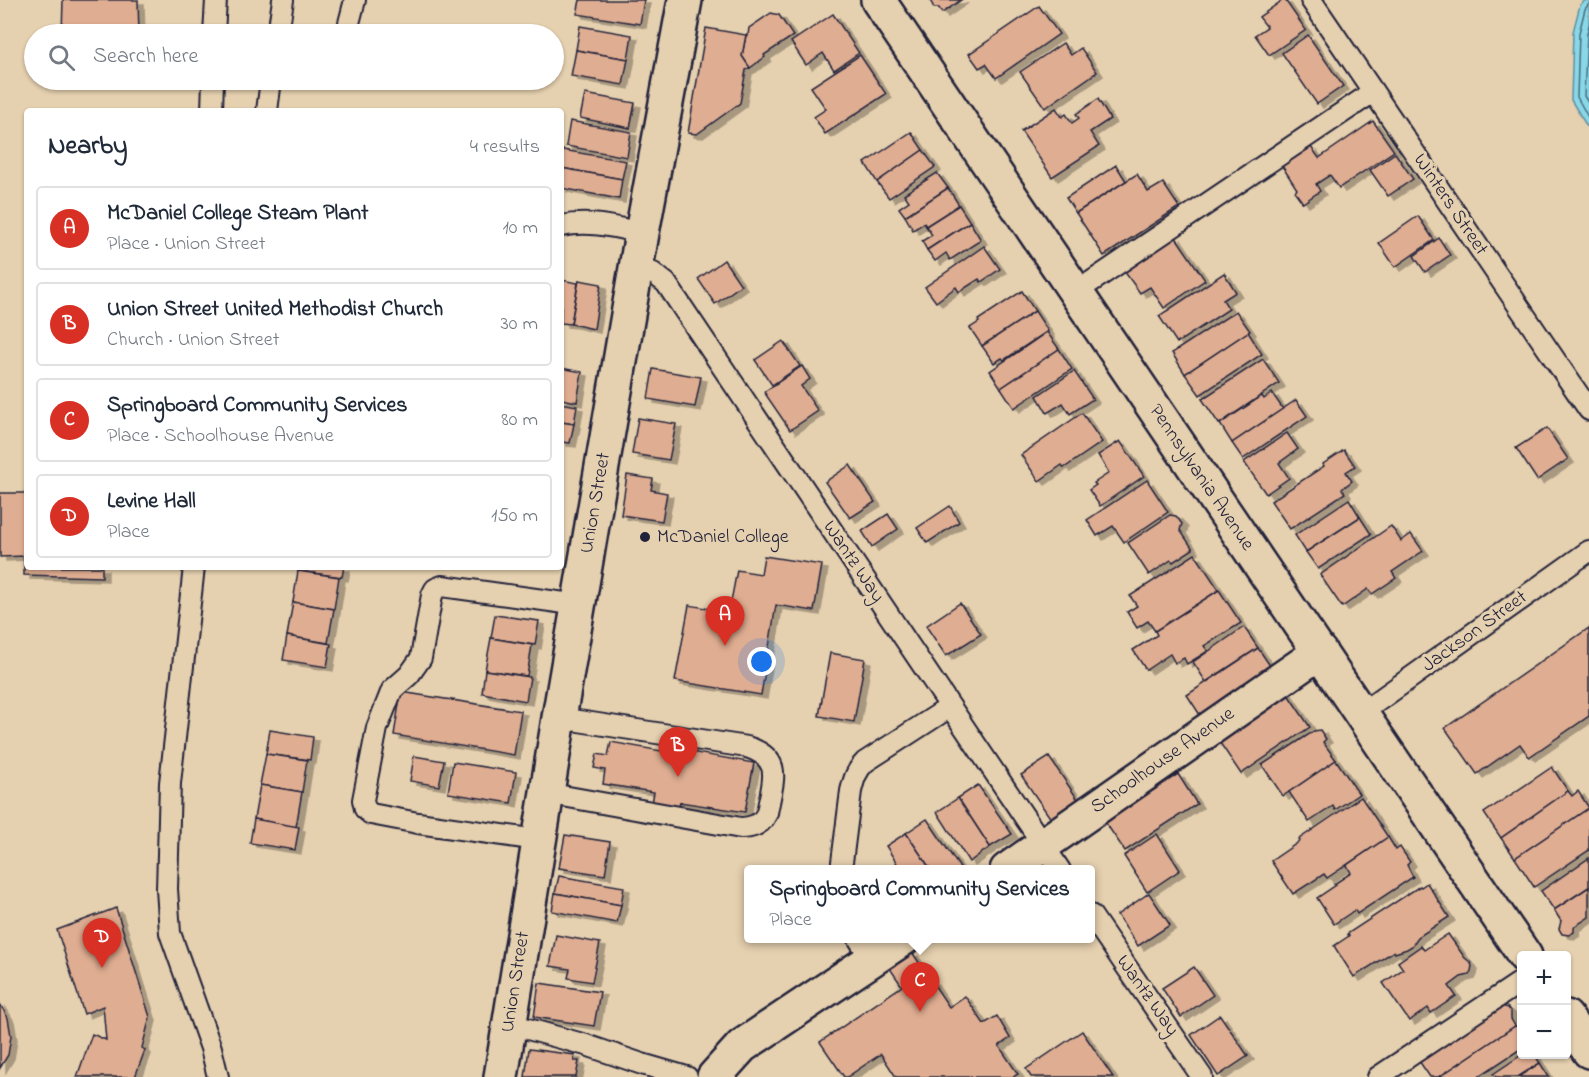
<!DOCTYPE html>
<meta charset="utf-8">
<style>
body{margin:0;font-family:"Indie Flower",sans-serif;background:#f6f6f7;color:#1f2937}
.controls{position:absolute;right:18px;bottom:18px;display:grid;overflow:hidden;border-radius:6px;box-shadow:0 2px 4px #0004}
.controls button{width:54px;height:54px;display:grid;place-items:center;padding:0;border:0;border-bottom:2px solid #e0e1e3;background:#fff;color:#1f2937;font:30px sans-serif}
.you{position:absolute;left:762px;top:662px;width:21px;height:21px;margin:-15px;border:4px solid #fff;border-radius:50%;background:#1a73e8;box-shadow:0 0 0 9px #1a73e833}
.badge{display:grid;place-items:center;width:39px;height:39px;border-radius:50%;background:#d93025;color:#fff;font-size:20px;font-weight:700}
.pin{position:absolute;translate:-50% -50px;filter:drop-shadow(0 2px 3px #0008)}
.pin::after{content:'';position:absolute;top:32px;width:21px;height:18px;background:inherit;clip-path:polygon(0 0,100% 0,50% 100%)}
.popup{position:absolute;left:744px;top:865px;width:351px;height:78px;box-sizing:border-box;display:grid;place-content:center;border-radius:6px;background:#fff;filter:drop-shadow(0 2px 4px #0005);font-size:20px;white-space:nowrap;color:#747a83}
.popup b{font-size:22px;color:#1f2937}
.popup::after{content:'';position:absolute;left:50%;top:100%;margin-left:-12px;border:12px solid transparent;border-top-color:#fff}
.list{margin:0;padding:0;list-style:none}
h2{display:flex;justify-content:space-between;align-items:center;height:78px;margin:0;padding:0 24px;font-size:26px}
h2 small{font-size:20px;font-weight:400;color:#747a83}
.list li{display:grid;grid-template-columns:39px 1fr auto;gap:18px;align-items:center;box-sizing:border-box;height:84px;margin:0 12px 12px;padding:0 12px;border:2px solid #e0e1e3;border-radius:6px}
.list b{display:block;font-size:22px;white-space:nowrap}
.list p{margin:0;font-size:20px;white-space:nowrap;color:#747a83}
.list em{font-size:20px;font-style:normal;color:#747a83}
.icon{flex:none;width:33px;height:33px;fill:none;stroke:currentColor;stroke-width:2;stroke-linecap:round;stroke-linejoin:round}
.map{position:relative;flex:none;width:1589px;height:1077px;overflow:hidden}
.search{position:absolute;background:#fff;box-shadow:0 2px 4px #0004;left:24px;top:24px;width:540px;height:66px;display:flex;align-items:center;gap:15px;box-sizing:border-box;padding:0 21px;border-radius:33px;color:#747a83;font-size:22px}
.panel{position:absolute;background:#fff;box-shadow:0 2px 4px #0004;left:24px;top:108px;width:540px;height:462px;border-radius:6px}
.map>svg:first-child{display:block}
.water{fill:#89d8e7;stroke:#608fa2;stroke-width:1.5}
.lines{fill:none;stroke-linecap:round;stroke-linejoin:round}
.shore{stroke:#4b6b80;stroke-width:1.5}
.building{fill:#dfad91;stroke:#22223b;stroke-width:1.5;filter:url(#shadow)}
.service-casing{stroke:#22223b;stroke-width:24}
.minor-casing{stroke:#22223b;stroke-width:38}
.secondary-casing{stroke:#22223b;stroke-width:38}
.service{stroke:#e5d0af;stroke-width:20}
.minor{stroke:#e5d0af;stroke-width:33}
.secondary{stroke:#e5d0af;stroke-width:33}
.poi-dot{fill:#22223b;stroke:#e5d0af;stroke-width:2}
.labels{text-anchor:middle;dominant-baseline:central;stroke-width:6;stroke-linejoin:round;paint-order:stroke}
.street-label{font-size:20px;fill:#22223b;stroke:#e5d0af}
.poi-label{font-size:20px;fill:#22223b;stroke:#e5d0af;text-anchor:start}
</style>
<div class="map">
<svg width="1589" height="1077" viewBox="0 0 1589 1077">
<defs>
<filter id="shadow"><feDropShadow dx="6" dy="4" stdDeviation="0" flood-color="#0004"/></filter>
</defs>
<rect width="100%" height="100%" fill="#e5d0af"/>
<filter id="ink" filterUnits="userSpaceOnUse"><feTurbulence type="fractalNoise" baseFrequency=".0167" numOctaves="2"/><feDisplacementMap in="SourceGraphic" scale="12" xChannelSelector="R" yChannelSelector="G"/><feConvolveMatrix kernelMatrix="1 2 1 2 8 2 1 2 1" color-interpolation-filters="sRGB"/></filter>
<g filter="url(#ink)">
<polygon class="water" points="1586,0 1589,0 1589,130 1571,100 1573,32 1580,5"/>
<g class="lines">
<g class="shore">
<polyline points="1589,4 1585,9 1579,33 1577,97 1589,119"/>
<polyline points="1589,25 1587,34 1584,96 1589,104"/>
</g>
</g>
<g class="building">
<polygon points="63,0 138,0 139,34 62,34"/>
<polygon points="580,0 644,0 640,24 577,14"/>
<polygon points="930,0 961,0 942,13 939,8 934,8"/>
<polygon points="1283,0 1285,0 1306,30 1269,55 1255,35 1267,27 1259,17"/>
<polygon points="1039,6 1059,34 996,78 986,64 979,68 969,54"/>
<polygon points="771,13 779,15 793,36 764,55 765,57 750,68 742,56 746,35 748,35 749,28"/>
<polygon points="833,14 859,53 834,70 823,53 806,65 791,42"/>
<polygon points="580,26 632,35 628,59 576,50"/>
<polygon points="706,28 746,35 742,56 750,68 746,70 740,103 697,134 688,133"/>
<polygon points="1308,35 1343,86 1317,104 1282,53"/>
<polygon points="1063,43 1071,55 1081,48 1097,72 1045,108 1020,72"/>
<polygon points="576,50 628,59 623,85 571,76"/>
<polygon points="860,55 886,94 825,134 814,117 826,109 811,87"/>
<polygon points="585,94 635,103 630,128 580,118"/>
<polygon points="1098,99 1110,119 1090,132 1099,146 1052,177 1021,131 1056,108 1062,117 1066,114 1072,123 1079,118 1076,114"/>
<polygon points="570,121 631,132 627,157 566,146"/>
<polygon points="1373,121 1394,151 1339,188 1330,175 1316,184 1320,191 1303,203 1295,192 1297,189 1282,166 1311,147 1319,158"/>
<polygon points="911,132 923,150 877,182 865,163"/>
<polygon points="563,150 626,161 622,179 561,168"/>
<polygon points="923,150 935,167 889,198 877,182"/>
<polygon points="1395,153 1413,179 1388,196 1370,170"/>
<polygon points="1116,165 1126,181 1076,213 1066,198"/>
<polygon points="561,168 622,179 619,199 561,188"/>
<polygon points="937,173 948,188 905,216 899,208 909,201 904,194"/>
<polygon points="1137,174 1148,192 1163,183 1179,207 1104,256 1076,213"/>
<polygon points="948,188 959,205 926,226 924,223 913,230 905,216"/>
<polygon points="959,205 970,222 927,250 922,241 932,235 926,226"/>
<polygon points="1418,216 1434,240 1395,267 1379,243"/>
<polygon points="970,222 981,240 950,260 946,253 935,261 927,250"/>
<polygon points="1175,236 1205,280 1164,308 1150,287 1140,293 1124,271"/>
<polygon points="1439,238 1450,255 1425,272 1414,256"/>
<polygon points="984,246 1000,269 981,282 979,279 959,292 956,287 936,302 925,287"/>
<polygon points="724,260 741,285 715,304 698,279"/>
<polygon points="1224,273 1236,292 1223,300 1229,309 1177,343 1159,316"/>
<polygon points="561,280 578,283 571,324 561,323"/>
<polygon points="579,280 601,284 594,329 571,324"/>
<polygon points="1022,291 1035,311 982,346 970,328 979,322 978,320"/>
<polygon points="1035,311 1048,331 1004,360 1002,358 994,363 982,346"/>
<polygon points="1236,311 1250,331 1185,374 1172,353"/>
<polygon points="1047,332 1059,349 1001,388 990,371"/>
<polygon points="1248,332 1262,354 1200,395 1185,374"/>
<polygon points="783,341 800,366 772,385 755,360"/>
<polygon points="1059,349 1072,369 1014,408 1001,388"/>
<polygon points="1263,359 1279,383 1219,424 1202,399"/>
<polygon points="802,366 810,379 801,386 818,411 790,430 764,392"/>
<polygon points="561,368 582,372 577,402 561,399"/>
<polygon points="653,369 701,377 695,407 648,399"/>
<polygon points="1074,371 1093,399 1070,414 1063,403 1047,413 1037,396"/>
<polygon points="1272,393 1283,409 1232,443 1220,424 1262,396 1264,399"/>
<polygon points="1296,400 1307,416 1243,459 1232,443"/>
<polygon points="561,403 577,406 574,424 561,422"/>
<polygon points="1082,413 1102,442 1064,468 1062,465 1039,481 1021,455"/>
<polygon points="638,418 676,424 669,460 632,454"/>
<polygon points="561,422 574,424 570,443 561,442"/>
<polygon points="1547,428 1568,459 1537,480 1516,448"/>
<polygon points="1287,433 1298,449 1279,463 1289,478 1266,494 1244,462"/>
<polygon points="1120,441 1144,476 1100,506 1089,490 1096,485 1094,483 1109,473 1098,455"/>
<polygon points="1344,450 1355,466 1346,472 1352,481 1342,489 1345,493 1290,529 1271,501 1324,466 1323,464"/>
<polygon points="850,465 875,502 850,518 825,482"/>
<polygon points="627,475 653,479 651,490 667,493 662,521 621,515"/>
<polygon points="1147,480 1168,512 1124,542 1113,526 1097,536 1087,520"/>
<polygon points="0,493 27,493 27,567 102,567 102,577 24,575 24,556 0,557"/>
<polygon points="1349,499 1360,517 1306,552 1295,535"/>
<polygon points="950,506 959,522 927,543 917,528"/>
<polygon points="888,514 898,529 872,547 862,531"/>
<polygon points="1170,515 1176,516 1182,524 1180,530 1193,549 1173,562 1171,560 1149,575 1128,543"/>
<polygon points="1360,517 1371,534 1318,569 1306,552"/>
<polygon points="1391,526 1401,541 1411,534 1423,551 1392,572 1396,578 1372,594 1368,589 1342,607 1320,575"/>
<polygon points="1195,554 1219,590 1155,631 1148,621 1137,628 1127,612 1137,606 1130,596"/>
<polygon points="764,556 822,565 814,611 776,605 761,695 675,681 689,605 729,612 737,570 761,574"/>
<polygon points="299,567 344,567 342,577 298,571"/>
<polygon points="298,571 339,577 334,609 293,602"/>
<polygon points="1219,590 1241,623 1204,646 1208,651 1187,664 1184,658 1175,663 1170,654 1146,670 1133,650 1157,635 1155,631"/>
<polygon points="293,602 334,609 328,643 287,636"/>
<polygon points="960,603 981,634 946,656 926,626"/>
<polygon points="495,615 539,621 535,645 491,638"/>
<polygon points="1244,627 1258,648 1206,682 1193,662"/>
<polygon points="1589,628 1589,716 1529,757 1520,744 1477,774 1445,728"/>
<polygon points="287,636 331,644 327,667 283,660"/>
<polygon points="491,638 532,645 527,676 485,670"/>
<polygon points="1258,648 1273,670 1202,718 1187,695"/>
<polygon points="830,653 865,659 854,722 819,716"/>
<polygon points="485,670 530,677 526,701 482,693"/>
<polygon points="1285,690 1310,727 1241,774 1216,737"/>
<polygon points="401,692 521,711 514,755 394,735"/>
<polygon points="270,730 313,737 310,760 266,754"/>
<polygon points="1320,730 1326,739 1323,742 1336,760 1283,796 1262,765 1314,731"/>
<polygon points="663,741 691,745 690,752 754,763 745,812 680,802 679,807 652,803 654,792 603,784 605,770 594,768 597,754 608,756 611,742 661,751"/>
<polygon points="266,754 307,760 302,792 260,785"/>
<polygon points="414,756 444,761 439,786 410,781"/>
<polygon points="1049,757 1079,801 1051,819 1021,775"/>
<polygon points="1336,760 1359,794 1335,810 1333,806 1309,822 1289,792"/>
<polygon points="453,762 516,772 511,803 448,793"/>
<polygon points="1552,767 1568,791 1501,838 1484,813"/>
<polygon points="1178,774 1197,804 1125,851 1105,822"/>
<polygon points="260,785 302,792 296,827 254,819"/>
<polygon points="978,785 1012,834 990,847 958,798"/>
<polygon points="1568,791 1572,796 1578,791 1589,808 1515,858 1501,838"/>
<polygon points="1361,797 1388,837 1327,878 1324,874 1293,894 1271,861 1300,841 1299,839"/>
<polygon points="958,798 990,847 969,862 937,812"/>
<polygon points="1589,808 1589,850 1534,887 1515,858"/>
<polygon points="254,819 299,827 295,850 250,843"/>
<polygon points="927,819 960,868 958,870 931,870 906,833"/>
<polygon points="906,833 931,870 901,870 886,846"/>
<polygon points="1157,834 1180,870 1147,892 1124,856"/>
<polygon points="565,835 610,842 605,875 559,868"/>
<polygon points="1388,837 1396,850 1400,847 1410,862 1407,865 1413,877 1357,914 1355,910 1334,924 1317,898 1336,885 1334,884 1351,873 1347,865"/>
<polygon points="1589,858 1589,887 1554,910 1541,891"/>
<polygon points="559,876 624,887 621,905 555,893"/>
<polygon points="1427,883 1449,917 1418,937 1412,946 1407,949 1395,953 1394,951 1354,977 1334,946 1349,936 1347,934 1420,886 1421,887"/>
<polygon points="1589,887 1589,917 1574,927 1574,932 1569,935 1562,934 1559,929 1561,921 1554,910"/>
<polygon points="555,893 621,905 617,923 552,911"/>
<polygon points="1149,893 1170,925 1138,946 1117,915"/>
<polygon points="116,908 150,1017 142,1048 145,1050 135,1077 77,1077 92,1034 106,1040 103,1006 84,1014 57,930"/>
<polygon points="1448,934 1465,958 1470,962 1472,966 1471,971 1469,975 1461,977 1449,986 1456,996 1431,1013 1428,1008 1409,1021 1383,983 1403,969 1398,962 1421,946 1424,950"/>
<polygon points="556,935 600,943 592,982 568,978 570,969 550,966"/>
<polygon points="912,952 949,1007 965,996 984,1024 997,1016 1010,1038 999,1046 1018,1074 1013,1077 896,1077 881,1054 847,1077 844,1077 820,1042 902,986 889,967"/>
<polygon points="1194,967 1213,995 1181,1017 1162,988"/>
<polygon points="539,983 600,992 594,1026 534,1017"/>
<polygon points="0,1004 8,1018 11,1036 8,1055 0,1068"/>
<polygon points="1502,1006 1508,1008 1511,1012 1511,1019 1515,1026 1439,1077 1430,1077 1419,1061"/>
<polygon points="1220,1015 1248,1056 1218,1076 1191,1035"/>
<polygon points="1515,1026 1522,1028 1522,1048 1478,1077 1439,1077"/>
<polygon points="1082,1031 1113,1077 1031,1077 1026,1069"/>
<polygon points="529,1049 575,1055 574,1061 579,1061 576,1077 525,1077"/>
<polygon points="1523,1054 1534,1054 1540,1063 1518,1077 1496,1077 1493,1074"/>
<polygon points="1540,1063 1549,1077 1518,1077"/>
</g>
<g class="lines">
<defs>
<g id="service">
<polyline points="1311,0 1589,410"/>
<polyline points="349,23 355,0"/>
<polyline points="214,34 216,0"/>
<polyline points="278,34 283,0"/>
<polyline points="212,111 213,80"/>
<polyline points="267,111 271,80"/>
<path d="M561 226C589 220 615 227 642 233"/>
<polyline points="637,266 653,273 666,283 1060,870"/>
<polyline points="1076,292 1373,92"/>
<polyline points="194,567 170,783 167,889 170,933 211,1048 218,1077"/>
<polyline points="1361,713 1589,551"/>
<path d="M546 793 741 828C753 828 762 824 767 813 772 782 785 759 747 747L559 718"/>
<polyline points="538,840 418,823 371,814 365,809 363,800 377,728 392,690 409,675 421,658 432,595 435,589 442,586 579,605"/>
<path d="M841 870 851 791C854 779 856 771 865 762L950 707"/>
<polyline points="1091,915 1202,1077"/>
<polyline points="858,938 872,960"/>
<polyline points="510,1024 586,1045 642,1064 687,1077"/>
<polyline points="1378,1077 1522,981"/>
</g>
<g id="minor">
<polyline points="1007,870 1320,652"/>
<polyline points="501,1077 559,718 642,233 685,0"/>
<polyline points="714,1077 742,1046 904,938"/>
</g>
<g id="secondary">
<polyline points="878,0 1525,956"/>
<polyline points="1566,1017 1589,1051"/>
</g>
</defs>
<use href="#service" class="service-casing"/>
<use href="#minor" class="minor-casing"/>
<use href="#secondary" class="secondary-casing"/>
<use href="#service" class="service"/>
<use href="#minor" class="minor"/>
<use href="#secondary" class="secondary"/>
</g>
</g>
<circle class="poi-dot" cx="645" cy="537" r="6"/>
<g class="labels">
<g class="street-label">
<text transform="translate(1450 205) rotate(56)">Winters Street</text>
<text transform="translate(1201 478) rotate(56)">Pennsylvania Avenue</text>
<text transform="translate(596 503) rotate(-80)">Union Street</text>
<text transform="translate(853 562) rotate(56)">Wantz Way</text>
<text transform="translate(1475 632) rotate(-36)">Jackson Street</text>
<text transform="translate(1163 761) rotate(-35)">Schoolhouse Avenue</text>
<text transform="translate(516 982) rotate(-81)">Union Street</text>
<text transform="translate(1147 996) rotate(55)">Wantz Way</text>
</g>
<g class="poi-label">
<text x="657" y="537">McDaniel College</text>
</g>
</g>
</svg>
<div class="controls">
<button>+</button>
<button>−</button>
</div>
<div class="you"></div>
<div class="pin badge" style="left:725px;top:646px">A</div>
<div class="pin badge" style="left:678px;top:777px">B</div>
<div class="pin badge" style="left:920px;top:1012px">C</div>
<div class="popup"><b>Springboard Community Services</b>Place</div>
<div class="pin badge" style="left:102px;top:968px">D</div>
<div class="search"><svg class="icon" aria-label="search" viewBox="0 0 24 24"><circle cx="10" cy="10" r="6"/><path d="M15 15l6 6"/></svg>Search here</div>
<section class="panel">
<h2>Nearby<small>4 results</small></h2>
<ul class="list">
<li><span class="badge">A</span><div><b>McDaniel College Steam Plant</b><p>Place · Union Street</p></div><em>10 m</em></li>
<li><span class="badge">B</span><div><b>Union Street United Methodist Church</b><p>Church · Union Street</p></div><em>30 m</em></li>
<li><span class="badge">C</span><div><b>Springboard Community Services</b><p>Place · Schoolhouse Avenue</p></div><em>80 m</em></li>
<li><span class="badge">D</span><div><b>Levine Hall</b><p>Place</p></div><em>150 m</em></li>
</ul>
</section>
</div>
